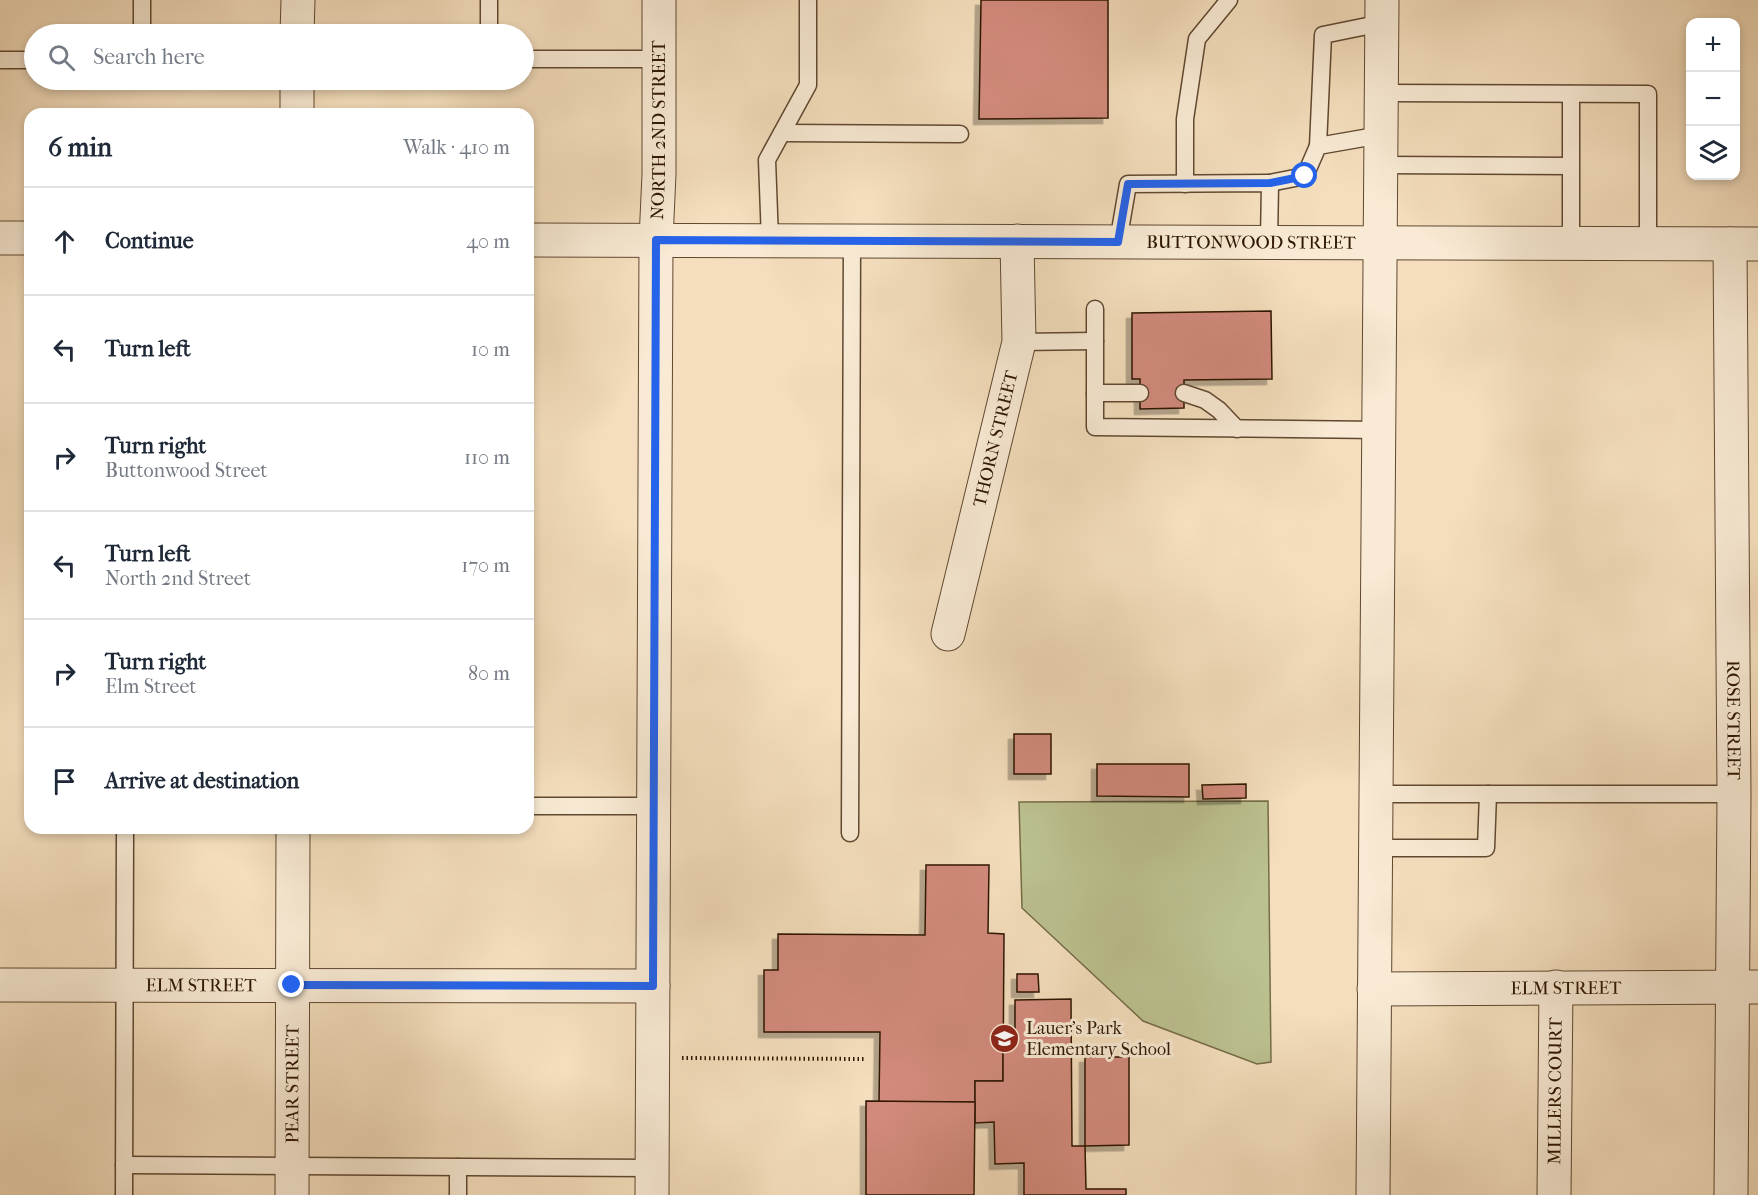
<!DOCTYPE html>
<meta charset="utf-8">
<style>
body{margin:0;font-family:"IM FELL French Canon",serif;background:#f2f2f3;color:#1f2937}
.controls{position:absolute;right:18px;top:18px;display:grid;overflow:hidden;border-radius:12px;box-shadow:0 3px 9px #0003}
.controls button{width:54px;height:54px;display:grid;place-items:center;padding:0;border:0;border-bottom:2px solid #e0e1e3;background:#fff;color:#1f2937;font:30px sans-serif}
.stop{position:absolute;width:18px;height:18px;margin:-14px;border:4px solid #2563eb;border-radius:50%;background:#fff}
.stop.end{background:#2563eb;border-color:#fff;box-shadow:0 2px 6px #0008}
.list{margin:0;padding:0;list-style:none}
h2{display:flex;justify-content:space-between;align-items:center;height:78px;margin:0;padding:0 24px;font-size:26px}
h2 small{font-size:20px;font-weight:400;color:#747a83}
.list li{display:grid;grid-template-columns:39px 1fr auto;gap:18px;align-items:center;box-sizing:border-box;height:108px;padding:0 24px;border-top:2px solid #e0e1e3}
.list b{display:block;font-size:22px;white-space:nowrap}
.list p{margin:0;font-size:20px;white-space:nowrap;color:#747a83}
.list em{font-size:20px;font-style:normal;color:#747a83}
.icon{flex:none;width:33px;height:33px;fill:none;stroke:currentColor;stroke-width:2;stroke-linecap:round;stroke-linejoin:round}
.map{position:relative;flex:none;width:1758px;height:1195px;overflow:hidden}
.search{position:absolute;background:#fff;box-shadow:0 3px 9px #0003;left:24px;top:24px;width:510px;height:66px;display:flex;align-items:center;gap:15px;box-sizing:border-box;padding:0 21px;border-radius:33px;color:#747a83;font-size:22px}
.panel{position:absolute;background:#fff;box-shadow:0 3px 9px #0003;left:24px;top:108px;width:510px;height:726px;border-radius:18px}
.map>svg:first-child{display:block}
.green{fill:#bcc190;stroke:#756c48;stroke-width:1.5}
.building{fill:#d28a7c;stroke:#2e1601;stroke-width:1.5;filter:url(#shadow)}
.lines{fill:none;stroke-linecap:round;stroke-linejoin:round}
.service-casing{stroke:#604830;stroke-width:19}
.minor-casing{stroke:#604830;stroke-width:35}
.tertiary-casing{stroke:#604830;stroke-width:35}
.path{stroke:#2e1601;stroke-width:4;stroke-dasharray:1.5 3;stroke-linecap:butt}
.service{stroke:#f8ead4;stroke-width:16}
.minor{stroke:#f8ead4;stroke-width:33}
.tertiary{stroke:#f8ead4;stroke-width:33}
.route{stroke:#2563eb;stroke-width:8}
.labels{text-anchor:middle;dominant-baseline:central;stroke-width:6;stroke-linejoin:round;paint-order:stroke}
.street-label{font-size:18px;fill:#2e1601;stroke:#f8ead4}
.poi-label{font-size:18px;fill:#2e1601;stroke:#f8ead4;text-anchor:start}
</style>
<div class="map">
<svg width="1758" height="1195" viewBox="0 0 1758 1195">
<defs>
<filter id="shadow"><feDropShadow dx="-5.5" dy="5.5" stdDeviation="0" flood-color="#0004"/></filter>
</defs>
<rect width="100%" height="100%" fill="#f4debd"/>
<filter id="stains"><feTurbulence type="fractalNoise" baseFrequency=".00333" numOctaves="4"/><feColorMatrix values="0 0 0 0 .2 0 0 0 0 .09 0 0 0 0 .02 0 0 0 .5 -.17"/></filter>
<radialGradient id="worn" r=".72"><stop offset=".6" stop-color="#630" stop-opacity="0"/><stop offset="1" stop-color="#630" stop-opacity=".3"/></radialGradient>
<polygon class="green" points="1268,801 1271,1062 1257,1064 1143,1021 1022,908 1019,802"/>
<g class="building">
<polygon points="981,0 1108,0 1108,118 979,119"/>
<polygon points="1271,311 1272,379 1184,380 1184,408 1140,409 1140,379 1132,379 1132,313"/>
<rect x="1014" y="734" width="37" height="40"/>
<polygon points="1097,764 1189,764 1189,797 1097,796"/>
<polygon points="1246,784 1246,798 1203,799 1202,785"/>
<polygon points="926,865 989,865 988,933 1004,934 1003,1081 975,1081 975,1102 879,1102 880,1032 764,1032 764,970 778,970 778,934 925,935"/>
<polygon points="1017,974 1038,974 1039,992 1017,992"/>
<polygon points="1071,999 1072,1146 1085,1146 1086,1189 1126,1189 1126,1195 1024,1195 1024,1163 995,1164 994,1122 975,1123 975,1081 1003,1081 1003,1036 1015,1036 1015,1000"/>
<polygon points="1085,1057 1129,1057 1129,1145 1085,1146"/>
<polygon points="866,1101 975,1102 974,1195 866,1195"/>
</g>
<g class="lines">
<defs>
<g id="service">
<polyline points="142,0 142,34"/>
<polyline points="489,34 489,0"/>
<polyline points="524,59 659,59"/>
<polyline points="0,60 34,60"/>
<polyline points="1381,93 1648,94 1648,243"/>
<polyline points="1571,94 1571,243"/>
<polyline points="782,133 960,134"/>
<polyline points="1318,146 1323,35 1382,23"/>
<polyline points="1380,165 1570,166"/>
<polyline points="1270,183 1305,176 1318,146 1381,135"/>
<polyline points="1185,184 1185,119 1197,39 1229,0"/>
<polyline points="770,240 767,160 808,85 808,0"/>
<polyline points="1118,242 1128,184 1270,183 1269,242"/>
<polyline points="1095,309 1095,427 1379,430"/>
<polyline points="1019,342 1095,341"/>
<polyline points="1095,393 1140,393"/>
<polyline points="1184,393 1205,400 1219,410 1237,429"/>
<polyline points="1377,794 1734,794"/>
<polyline points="528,806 654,806"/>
<polyline points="850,833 852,240"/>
<polyline points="1376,848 1486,848 1488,794"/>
<polyline points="124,1165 653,1168"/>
<polyline points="124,1195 125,828"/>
<polyline points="458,1195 458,1167"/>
</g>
<g id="minor">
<polyline points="297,34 298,0"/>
<polyline points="297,114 297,80"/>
<path id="s1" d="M1730 244 1734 794 1731 1195"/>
<path id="s2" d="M948 634 1019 342 1017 241"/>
<path id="s3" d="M0 985 653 986"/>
<path id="s4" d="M1374 989 1758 987"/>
<path id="s5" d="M292 1195 293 828"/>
<path id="s6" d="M652 1195 656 240 659 174V0"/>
<path id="s7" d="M1554 1195 1556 987"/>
</g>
<g id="tertiary">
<polyline points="0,238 30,238"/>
<path id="s8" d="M528 240 1758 244"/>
<polyline points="1373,1195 1382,0"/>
</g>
</defs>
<use href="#service" class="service-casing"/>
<use href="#minor" class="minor-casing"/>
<use href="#tertiary" class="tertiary-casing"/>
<polyline class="path" points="682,1058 866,1059"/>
<use href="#service" class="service"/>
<use href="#minor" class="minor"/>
<use href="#tertiary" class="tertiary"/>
</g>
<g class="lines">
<polyline class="route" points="292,985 653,986 656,240 1118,242 1128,184 1270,183 1305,176"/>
</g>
<defs>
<symbol id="school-disc" viewBox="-11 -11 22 22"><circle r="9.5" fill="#8f2418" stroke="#f8ead4"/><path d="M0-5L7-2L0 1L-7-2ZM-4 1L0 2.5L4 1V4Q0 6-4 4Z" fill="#fff"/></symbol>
</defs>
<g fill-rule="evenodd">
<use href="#school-disc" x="988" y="1022" width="33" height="33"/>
</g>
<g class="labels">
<g class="street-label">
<text stroke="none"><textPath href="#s6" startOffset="1065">NORTH 2ND STREET</textPath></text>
<text stroke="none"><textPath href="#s8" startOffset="723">BUTTONWOOD STREET</textPath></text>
<text stroke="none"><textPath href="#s2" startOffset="201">THORN STREET</textPath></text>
<text stroke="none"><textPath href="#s1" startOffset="476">ROSE STREET</textPath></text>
<text stroke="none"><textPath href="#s3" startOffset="201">ELM STREET</textPath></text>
<text stroke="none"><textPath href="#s4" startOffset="192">ELM STREET</textPath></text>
<text stroke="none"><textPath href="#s5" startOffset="111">PEAR STREET</textPath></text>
<text stroke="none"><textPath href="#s7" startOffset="104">MILLERS COURT</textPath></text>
</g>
<g class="poi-label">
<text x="1026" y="1028">Lauer's Park<tspan x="1026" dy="21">Elementary School</tspan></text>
</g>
</g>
<rect width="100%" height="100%" filter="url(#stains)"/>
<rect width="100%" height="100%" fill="url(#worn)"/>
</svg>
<div class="controls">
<button>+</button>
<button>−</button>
<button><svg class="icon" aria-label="layers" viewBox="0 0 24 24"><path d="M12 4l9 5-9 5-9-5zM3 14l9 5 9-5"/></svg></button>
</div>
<div class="stop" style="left:1305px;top:176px"></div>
<div class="stop end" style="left:292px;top:985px"></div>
<div class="search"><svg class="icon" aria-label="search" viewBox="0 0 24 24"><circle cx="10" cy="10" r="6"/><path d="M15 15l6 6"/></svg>Search here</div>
<section class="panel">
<h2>6 min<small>Walk · 410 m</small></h2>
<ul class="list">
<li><svg class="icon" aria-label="ahead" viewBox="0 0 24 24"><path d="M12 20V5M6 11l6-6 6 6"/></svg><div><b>Continue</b></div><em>40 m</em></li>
<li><svg class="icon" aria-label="left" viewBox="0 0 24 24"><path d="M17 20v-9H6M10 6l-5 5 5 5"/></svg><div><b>Turn left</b></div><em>10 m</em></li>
<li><svg class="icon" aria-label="right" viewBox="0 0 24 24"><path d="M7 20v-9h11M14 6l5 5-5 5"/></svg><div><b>Turn right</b><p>Buttonwood Street</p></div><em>110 m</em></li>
<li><svg class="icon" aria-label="left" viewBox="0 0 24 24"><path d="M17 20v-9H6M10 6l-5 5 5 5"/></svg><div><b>Turn left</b><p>North 2nd Street</p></div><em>170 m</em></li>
<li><svg class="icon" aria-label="right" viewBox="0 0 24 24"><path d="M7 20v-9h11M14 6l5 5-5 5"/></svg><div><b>Turn right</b><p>Elm Street</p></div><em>80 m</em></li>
<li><svg class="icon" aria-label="arrive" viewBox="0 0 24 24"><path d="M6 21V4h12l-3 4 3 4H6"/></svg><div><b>Arrive at destination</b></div></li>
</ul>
</section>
</div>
